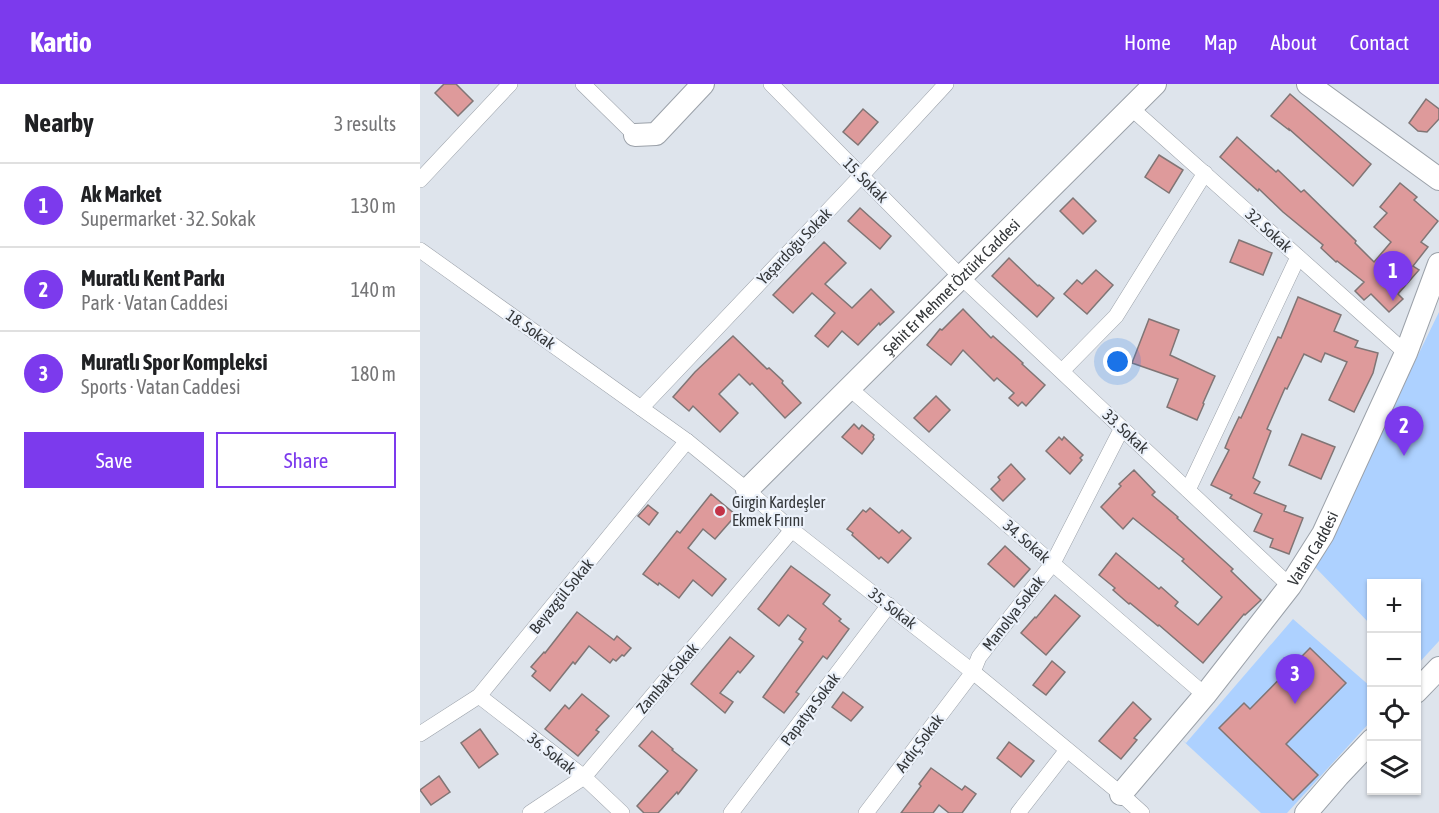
<!DOCTYPE html>
<meta charset="utf-8">
<style>
body{margin:0;font-family:"Asap Condensed",sans-serif;background:#f2f2f2;color:#202124}
.controls{position:absolute;right:18px;bottom:18px;display:grid;overflow:hidden;border-radius:0px;box-shadow:0 2px 4px #0004}
.controls button{width:54px;height:54px;display:grid;place-items:center;padding:0;border:0;border-bottom:2px solid #e0e0e0;background:#fff;color:#202124;font:30px sans-serif}
.you{position:absolute;left:698px;top:278px;width:21px;height:21px;margin:-15px;border:4px solid #fff;border-radius:50%;background:#1a73e8;box-shadow:0 0 0 9px #1a73e833}
.badge{display:grid;place-items:center;width:39px;height:39px;border-radius:50%;background:#7c3aed;color:#fff;font-size:20px;font-weight:700}
.pin{position:absolute;translate:-50% -50px;filter:drop-shadow(0 2px 3px #0008)}
.pin::after{content:'';position:absolute;top:32px;width:21px;height:18px;background:inherit;clip-path:polygon(0 0,100% 0,50% 100%)}
.list{margin:0;padding:0;list-style:none}
h2{display:flex;justify-content:space-between;align-items:center;height:78px;margin:0;padding:0 24px;font-size:26px}
h2 small{font-size:20px;font-weight:400;color:#757577}
.list li{display:grid;grid-template-columns:39px 1fr auto;gap:18px;align-items:center;box-sizing:border-box;height:84px;padding:0 24px;border-top:2px solid #e0e0e0}
.list b{display:block;font-size:22px;white-space:nowrap}
.list p{margin:0;font-size:20px;white-space:nowrap;color:#757577}
.list em{font-size:20px;font-style:normal;color:#757577}
.actions{display:flex;gap:12px;padding:18px 24px}
.actions a{flex:1;padding:14px 0;border:2px solid #7c3aed;border-radius:0px;text-align:center;font-size:21px;color:#7c3aed}
.actions .main{background:#7c3aed;color:#fff}
.icon{flex:none;width:33px;height:33px;fill:none;stroke:currentColor;stroke-width:2;stroke-linecap:round;stroke-linejoin:round}
.map{position:relative;flex:none;width:1019px;height:729px;overflow:hidden}
header{display:flex;align-items:center;gap:36px;box-sizing:border-box;height:84px;padding:0 30px;background:#7c3aed;color:#fff}
header strong{font-size:28px}
nav{display:flex;gap:33px;margin-inline-start:auto;font-size:21px}
main{display:flex}
aside{flex:1;background:#fff}
.map>svg:first-child{display:block}
.green{fill:#add1ff}
.building{fill:#de9a9b;stroke:#807575;stroke-width:1.5}
.lines{fill:none;stroke-linecap:round;stroke-linejoin:round}
.street-casing{stroke:#9ba1a9;stroke-width:16}
.secondary-casing{stroke:#9ba1a9;stroke-width:24}
.street{stroke:#fff;stroke-width:15}
.secondary{stroke:#fff;stroke-width:22}
.poi-dot{fill:#c33347;stroke:#ebf1fa;stroke-width:2}
.labels{text-anchor:middle;dominant-baseline:central;stroke-width:4.5;stroke-linejoin:round;paint-order:stroke}
.street-label{font-size:16px;fill:#34373a;stroke:#ebf1fa}
.poi-label{font-size:16px;fill:#34373a;stroke:#ebf1fa;text-anchor:start}
</style>
<header>
<strong>Kartio</strong>
<nav><a>Home</a><a>Map</a><a>About</a><a>Contact</a></nav>
</header>
<main>
<aside>
<h2>Nearby<small>3 results</small></h2>
<ul class="list">
<li><span class="badge">1</span><div><b>Ak Market</b><p>Supermarket · 32. Sokak</p></div><em>130 m</em></li>
<li><span class="badge">2</span><div><b>Muratlı Kent Parkı</b><p>Park · Vatan Caddesi</p></div><em>140 m</em></li>
<li><span class="badge">3</span><div><b>Muratlı Spor Kompleksi</b><p>Sports · Vatan Caddesi</p></div><em>180 m</em></li>
</ul>
<div class="actions"><a class="main">Save</a><a>Share</a></div>
</aside>
<div class="map">
<svg width="1019" height="729" viewBox="0 0 1019 729">
<rect width="100%" height="100%" fill="#dee4ec"/>
<g class="green">
<polygon points="1019,228 1019,557 997,581 996,500 952,500 951,541 895,483"/>
<polygon points="873,535 951,603 951,637 867,729 841,729 760,654 766,659"/>
</g>
<g class="building">
<polygon points="24,0 36,0 53,17 38,32 15,9"/>
<polygon points="870,10 951,80 933,102 869,45 869,46 851,32"/>
<polygon points="1006,15 1019,25 1019,35 1007,48 998,47 989,39"/>
<polygon points="443,25 458,38 438,61 423,48"/>
<polygon points="817,53 856,88 858,86 881,108 884,106 936,157 935,159 954,178 971,158 954,143 967,129 960,123 980,99 997,113 994,116 1018,137 1001,158 1008,163 993,182 999,186 978,210 983,215 969,228 951,210 944,216 935,207 944,198 917,177 916,178 901,164 903,161 863,128 839,105 838,107 800,73"/>
<polygon points="739,71 763,86 749,109 725,93"/>
<polygon points="653,114 676,137 663,150 640,127"/>
<polygon points="440,124 471,152 460,165 428,137"/>
<polygon points="819,156 852,169 843,191 810,178"/>
<polygon points="404,158 426,179 405,200 432,224 451,205 474,228 460,241 459,239 438,261 422,247 408,263 395,252 415,229 392,209 373,229 353,211"/>
<polygon points="589,174 618,202 619,201 634,214 617,233 572,192"/>
<polygon points="676,186 693,201 667,230 644,210 657,196 662,200"/>
<polygon points="878,213 921,231 914,247 938,257 935,263 958,269 953,289 934,328 909,316 927,278 905,269 901,278 884,270 867,305 865,304 847,345 851,347 833,394 840,398 834,409 866,422 864,427 883,434 869,470 850,463 853,455 834,447 842,430 810,414 812,411 791,401 809,366 805,364 809,354 819,333 821,334 858,253 861,254"/>
<polygon points="543,225 571,254 573,252 603,279 602,280 625,301 606,322 602,318 598,322 589,314 594,309 577,294 574,297 543,266 531,281 507,261 520,245 522,246"/>
<polygon points="729,235 759,246 750,271 795,292 783,319 784,320 777,336 747,323 758,295 712,279"/>
<polygon points="313,252 347,285 349,284 363,297 362,299 381,319 365,334 332,299 330,301 319,290 299,310 318,329 300,348 273,322 269,327 253,313 275,288"/>
<polygon points="516,312 530,326 509,348 494,334"/>
<polygon points="434,340 439,345 442,341 454,351 453,353 454,355 442,370 422,353"/>
<polygon points="882,350 915,363 901,395 869,381"/>
<polygon points="639,353 642,356 644,353 663,371 660,374 662,376 650,390 626,367"/>
<polygon points="591,380 605,395 583,417 571,405 580,396 578,393"/>
<polygon points="714,386 735,408 732,411 758,433 757,434 813,485 811,487 841,516 825,531 824,530 783,579 739,541 738,542 710,519 709,520 693,506 695,504 679,491 696,469 739,505 741,503 758,518 755,522 778,541 802,513 762,477 764,475 713,434 703,445 681,423 701,402 699,400"/>
<polygon points="291,410 316,431 295,455 283,445 268,464 306,495 292,512 273,496 259,514 239,499 238,501 223,490 257,447 260,449"/>
<polygon points="228,421 238,429 229,441 218,432"/>
<polygon points="450,424 479,449 482,446 491,454 468,479 461,473 459,475 432,451 433,449 427,445 443,426 446,428"/>
<polygon points="585,462 610,485 594,503 568,480"/>
<polygon points="371,482 410,511 403,520 421,535 419,537 429,545 407,575 403,572 376,608 379,610 364,629 343,613 383,558 379,555 386,545 368,531 359,542 338,525"/>
<polygon points="635,511 660,532 626,571 601,549 615,533 616,534"/>
<polygon points="157,528 194,556 197,552 211,564 204,572 202,571 196,577 193,575 190,579 169,562 155,580 153,578 130,607 112,592 116,587 111,583 124,568 125,569"/>
<polygon points="310,553 334,572 320,589 318,587 300,609 313,618 305,629 271,600"/>
<polygon points="890,564 926,599 866,660 898,691 873,716 799,644 824,619 830,625"/>
<polygon points="632,577 645,588 626,611 613,601"/>
<polygon points="423,608 443,623 431,637 412,623"/>
<polygon points="162,610 189,632 176,646 179,648 158,672 125,645 145,621 149,625"/>
<polygon points="713,618 731,635 714,654 717,656 701,675 679,657"/>
<polygon points="60,645 78,670 59,684 41,659"/>
<polygon points="232,647 253,665 252,666 277,686 258,710 257,708 238,729 224,729 217,722 248,687 219,662"/>
<polygon points="589,658 614,677 601,693 577,674"/>
<polygon points="511,684 542,706 545,702 556,710 542,729 529,729 519,721 513,729 481,729 501,702 499,700"/>
<polygon points="19,692 30,708 11,721 0,706"/>
</g>
<g class="lines">
<defs>
<g id="street">
<polyline points="163,0 215,51"/>
<polyline points="351,0 541,193 870,502"/>
<polyline points="711,24 986,269"/>
<polyline points="0,96 90,0"/>
<polyline points="0,166 267,357 327,406 372,446 553,588 701,710 722,729"/>
<polyline points="642,287 696,232 785,89"/>
<polyline points="429,304 785,611"/>
<polyline points="221,324 441,92 526,0"/>
<polyline points="768,406 878,173"/>
<polyline points="59,612 164,693 202,729"/>
<polyline points="0,650 59,612 267,357"/>
<polyline points="110,729 164,693 372,446"/>
<polyline points="311,729 469,521"/>
<polyline points="446,729 553,588 559,573 633,479 702,344"/>
<polyline points="598,729 647,666"/>
</g>
<g id="secondary">
<polyline points="888,0 1019,95"/>
<polyline points="215,51 236,50 283,0"/>
<path id="s1" d="M327 406 735 0"/>
<polyline points="996,608 1019,584"/>
<path id="s2" d="M701 710 785 611 870 502 903 450 986 269 1019 180"/>
<polyline points="886,729 918,692 952,656"/>
</g>
</defs>
<use href="#street" class="street-casing"/>
<use href="#secondary" class="secondary-casing"/>
<use href="#street" class="street"/>
<use href="#secondary" class="secondary"/>
</g>
<circle class="poi-dot" cx="300" cy="427" r="6"/>
<g class="labels">
<g class="street-label">
<text transform="translate(446 96) rotate(45)">15. Sokak</text>
<text transform="translate(849 146) rotate(42)">32. Sokak</text>
<text transform="translate(374 162) rotate(-46)">Yaşardoğu Sokak</text>
<text stroke="none"><textPath href="#s1" startOffset="288">Şehit Er Mehmet Öztürk Caddesi</textPath></text>
<text transform="translate(111 245) rotate(35)">18. Sokak</text>
<text transform="translate(706 347) rotate(43)">33. Sokak</text>
<text transform="translate(607 457) rotate(41)">34. Sokak</text>
<text stroke="none"><textPath href="#s2" startOffset="312">Vatan Caddesi</textPath></text>
<text transform="translate(141 512) rotate(-51)">Beyazgül Sokak</text>
<text transform="translate(473 524) rotate(38)">35. Sokak</text>
<text transform="translate(593 529) rotate(-52)">Manolya Sokak</text>
<text transform="translate(247 594) rotate(-50)">Zambak Sokak</text>
<text transform="translate(390 625) rotate(-53)">Papatya Sokak</text>
<text transform="translate(499 659) rotate(-53)">Ardıç Sokak</text>
<text transform="translate(132 669) rotate(38)">36. Sokak</text>
</g>
<g class="poi-label">
<text x="312" y="418">Girgin Kardeşler<tspan x="312" dy="18">Ekmek Fırını</tspan></text>
</g>
</g>
</svg>
<div class="controls">
<button>+</button>
<button>−</button>
<button><svg class="icon" aria-label="locate" viewBox="0 0 24 24"><circle cx="12" cy="12" r="6"/><path d="M12 2v4M12 18v4M2 12h4M18 12h4"/></svg></button>
<button><svg class="icon" aria-label="layers" viewBox="0 0 24 24"><path d="M12 4l9 5-9 5-9-5zM3 14l9 5 9-5"/></svg></button>
</div>
<div class="you"></div>
<div class="pin badge" style="left:973px;top:217px">1</div>
<div class="pin badge" style="left:984px;top:372px">2</div>
<div class="pin badge" style="left:875px;top:620px">3</div>
</div>
</main>
